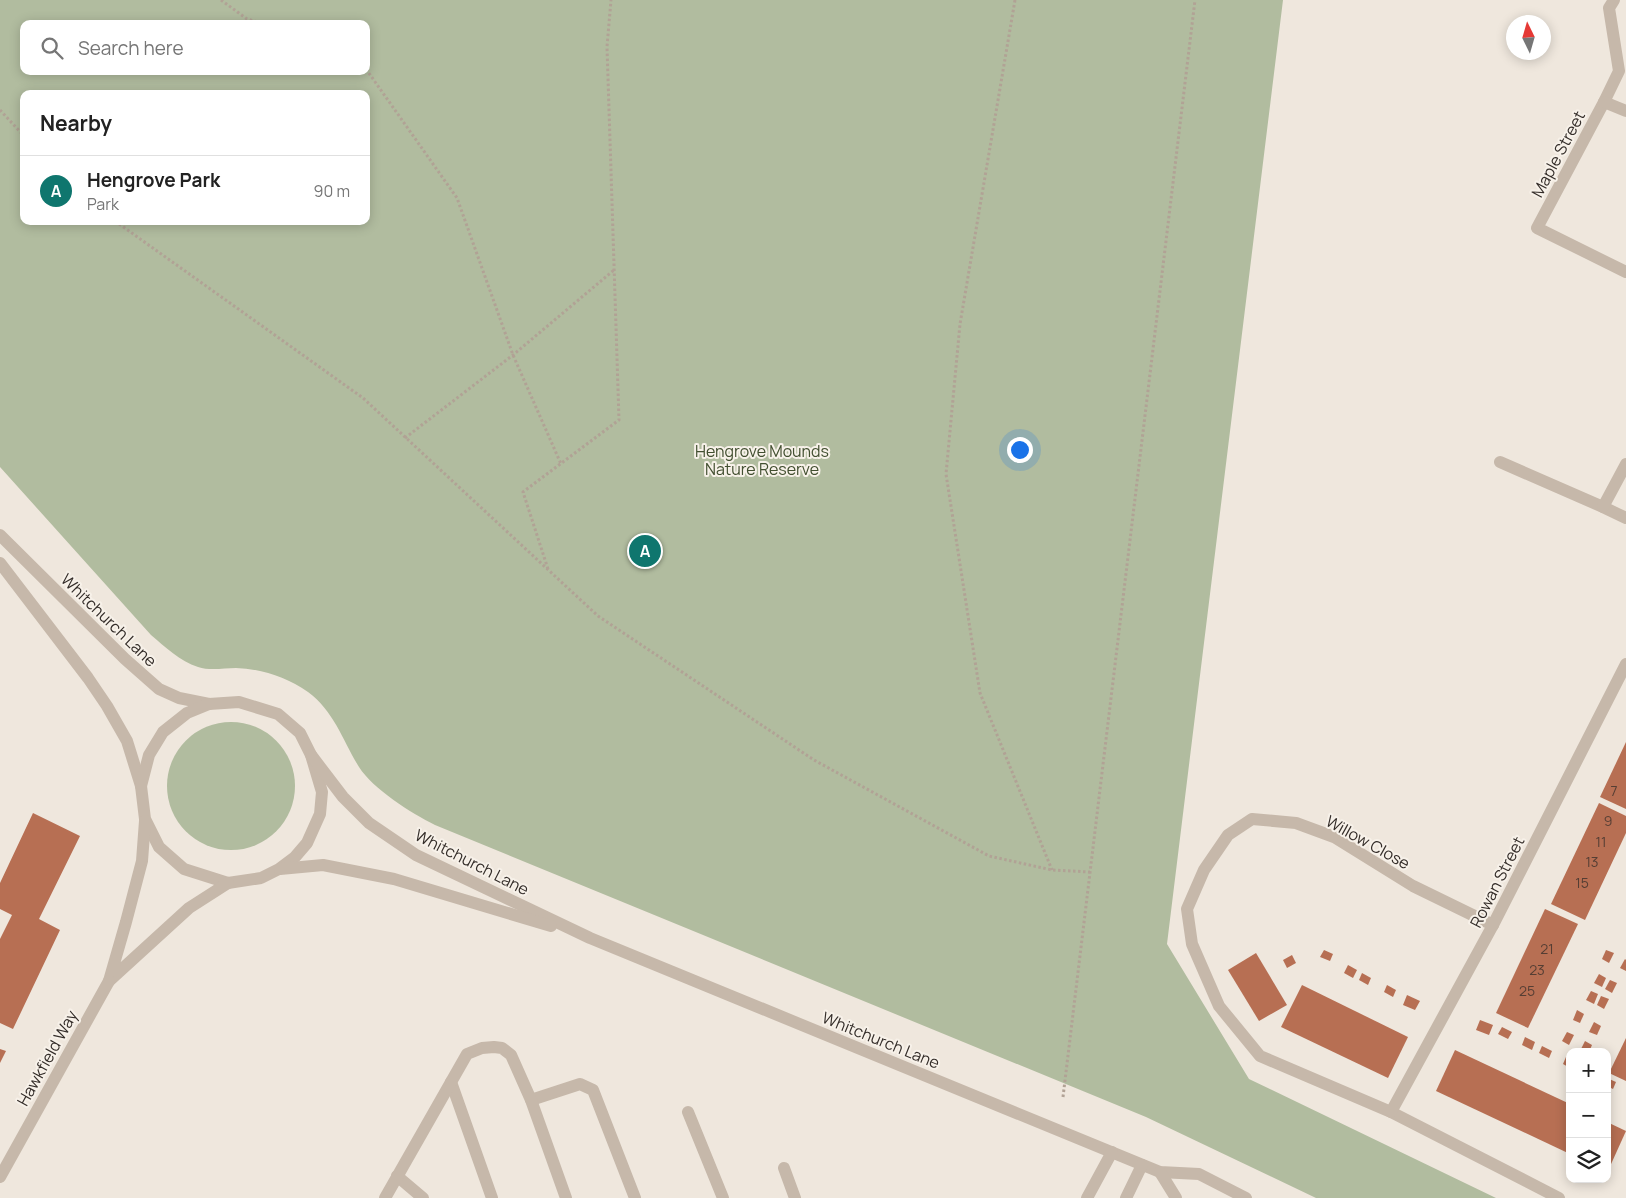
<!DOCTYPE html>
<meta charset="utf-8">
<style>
body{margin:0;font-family:Manrope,sans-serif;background:#f2f2f2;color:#222}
.controls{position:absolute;right:15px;bottom:15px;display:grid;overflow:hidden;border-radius:10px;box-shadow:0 2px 12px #0003}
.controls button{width:45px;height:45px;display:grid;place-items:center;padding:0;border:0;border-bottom:1px solid #e0e0e0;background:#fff;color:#222;font:25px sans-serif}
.compass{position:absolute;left:1506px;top:15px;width:45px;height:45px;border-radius:50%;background:#fff;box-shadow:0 2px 12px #0003;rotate:355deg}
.you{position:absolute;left:1019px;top:449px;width:18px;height:18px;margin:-12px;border:4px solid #fff;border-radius:50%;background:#1a73e8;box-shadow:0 0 0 8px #1a73e833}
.badge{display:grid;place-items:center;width:32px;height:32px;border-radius:50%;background:#0f766e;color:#fff;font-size:16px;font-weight:700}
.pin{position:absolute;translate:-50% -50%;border:2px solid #fff;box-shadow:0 1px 5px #0006}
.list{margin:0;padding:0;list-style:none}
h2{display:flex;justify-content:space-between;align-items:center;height:65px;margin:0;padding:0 20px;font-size:21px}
h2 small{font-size:16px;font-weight:400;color:#767676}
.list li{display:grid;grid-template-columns:32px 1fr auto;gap:15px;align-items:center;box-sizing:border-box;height:70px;padding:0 20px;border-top:1px solid #e0e0e0}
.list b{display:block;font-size:19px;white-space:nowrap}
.list p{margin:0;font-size:16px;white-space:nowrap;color:#767676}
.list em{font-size:16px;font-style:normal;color:#767676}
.icon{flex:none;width:28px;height:28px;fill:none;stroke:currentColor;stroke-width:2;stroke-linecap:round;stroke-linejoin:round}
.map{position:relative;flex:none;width:1626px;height:1198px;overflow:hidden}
.search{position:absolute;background:#fff;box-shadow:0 2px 12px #0003;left:20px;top:20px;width:350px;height:55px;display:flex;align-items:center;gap:12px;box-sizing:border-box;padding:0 18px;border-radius:10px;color:#767676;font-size:19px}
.panel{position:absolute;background:#fff;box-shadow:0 2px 12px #0003;left:20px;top:90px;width:350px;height:135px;border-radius:10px}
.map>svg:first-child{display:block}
.green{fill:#b1bc9f;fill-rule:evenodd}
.building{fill:#b76f53}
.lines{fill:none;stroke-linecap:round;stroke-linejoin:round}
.path{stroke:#b1a295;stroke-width:3;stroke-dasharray:2.5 2.5;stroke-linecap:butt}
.minor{stroke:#c6b8aa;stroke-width:12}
.labels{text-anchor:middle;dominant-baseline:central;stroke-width:4;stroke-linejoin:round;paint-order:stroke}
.number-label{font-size:14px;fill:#553e34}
.street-label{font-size:16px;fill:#342d29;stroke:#f7f1e9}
.park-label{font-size:16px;fill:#424f30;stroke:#f7f1e9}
</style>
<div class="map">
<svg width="1626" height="1198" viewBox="0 0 1626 1198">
<rect width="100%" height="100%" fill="#efe7dd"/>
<g class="green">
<path d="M0 0H1283L1167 944 1249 1079 1496 1198H1316L1146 1117 435 825C411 813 373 789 359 767 343 741 334 711 308 692 286 677 262 669 236 668 224 668 210 671 198 667 180 661 165 647 151 635L0 467ZM24 24H366V71H24ZM24 94H366V221H24Z"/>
<circle cx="231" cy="786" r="64"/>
</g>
<g class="building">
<polygon points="1626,742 1626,809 1600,797"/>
<polygon points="1599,803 1626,816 1626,833 1585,920 1551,904"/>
<polygon points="33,813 80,836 39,919 60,930 13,1029 0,1023 0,939 12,915 0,909 0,883"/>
<polygon points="1545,909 1578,924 1528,1028 1496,1013"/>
<polygon points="1324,950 1333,954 1330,961 1320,957"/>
<polygon points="1606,950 1614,953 1609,963 1602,959"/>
<polygon points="1256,953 1287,1005 1259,1021 1228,970"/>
<polygon points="1292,955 1296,963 1287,968 1283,960"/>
<polygon points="1625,959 1626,960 1626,971 1620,968"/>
<polygon points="1348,965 1357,970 1353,978 1344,973"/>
<polygon points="1362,973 1371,978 1368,985 1359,980"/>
<polygon points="1599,974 1606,978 1602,987 1594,983"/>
<polygon points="1610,980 1617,983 1612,993 1605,989"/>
<polygon points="1302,985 1408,1037 1388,1078 1281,1027"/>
<polygon points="1387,985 1396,990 1393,997 1384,992"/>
<polygon points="1591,991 1598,994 1594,1004 1586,1000"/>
<polygon points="1407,995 1420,1001 1415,1010 1403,1005"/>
<polygon points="1601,996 1609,999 1604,1009 1597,1005"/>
<polygon points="1577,1010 1584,1014 1580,1023 1573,1020"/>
<polygon points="1480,1020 1493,1025 1489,1035 1476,1030"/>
<polygon points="1594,1022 1601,1026 1597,1035 1589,1032"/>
<polygon points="1502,1027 1512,1032 1508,1039 1498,1034"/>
<polygon points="1567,1032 1574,1035 1569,1045 1562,1041"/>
<polygon points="1525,1037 1535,1042 1532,1050 1522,1045"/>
<polygon points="1626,1038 1626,1081 1609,1073"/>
<polygon points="1585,1041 1592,1045 1589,1052 1580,1051"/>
<polygon points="1542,1046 1552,1051 1549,1058 1539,1053"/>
<polygon points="0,1049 6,1051 0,1063"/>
<polygon points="1455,1050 1570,1104 1570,1154 1436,1091"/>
<polygon points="1566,1057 1570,1059 1570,1068 1563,1064"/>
<polygon points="1607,1078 1616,1082 1613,1089 1607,1086"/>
<polygon points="1607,1122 1626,1131 1607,1173"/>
</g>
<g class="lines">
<g class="path">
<polyline points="221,0 247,19 265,24"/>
<polyline points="1015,0 960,324 946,474 980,693 1052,870"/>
<polyline points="366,69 457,198 513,355 561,464"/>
<polyline points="0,110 24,136"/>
<polyline points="115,221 363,398 598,616 814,760 989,856 1052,870 1090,872"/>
<polyline points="405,438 513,355 614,270"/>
<polyline points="548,569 523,492 619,420 607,47 611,0"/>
<polyline points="1063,1097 1195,0"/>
</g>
<g class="minor">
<polyline points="1614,0 1609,8 1619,71 1604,102 1537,228 1626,272"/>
<polyline points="1604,102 1626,111"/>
<polyline points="1500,462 1603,507 1626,518"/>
<polyline points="1603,507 1626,464"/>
<polyline points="0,535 125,659 159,689 179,698 209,704 239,702 278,714 300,733 311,755 322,792 320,814 307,843 295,857 279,869 261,878 228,883 184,869 159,847 145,819 141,786 127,741 107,706 88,678 0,563"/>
<polyline points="311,755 343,797 369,823 416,855 590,938 1160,1172 1199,1174 1246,1198"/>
<polyline points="141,786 149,755 163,732 187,713 209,704"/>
<polyline points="145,821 142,861 126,922 109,981 189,908 228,883"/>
<polyline points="280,869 323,865 394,879 551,926"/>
<polyline points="1493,925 1413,886 1334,837 1296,823 1252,819 1228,835 1204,870 1187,909 1192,944 1219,1006 1260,1056 1391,1112 1559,1198"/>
<polyline points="451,1082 492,1198"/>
<polyline points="531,1100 580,1084 593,1090 635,1198"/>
<polyline points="688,1112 723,1198"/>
<polyline points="1391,1112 1493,925 1626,664"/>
<polyline points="784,1168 795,1198"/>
<polyline points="1160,1172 1176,1198"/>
<polyline points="397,1176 423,1198"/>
<polyline points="0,1177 109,981"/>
<polyline points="385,1198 467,1054 482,1048 494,1047 502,1048 511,1055 531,1100 566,1198"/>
<polyline points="1087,1198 1112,1152"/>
<polyline points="1126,1198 1142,1165"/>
</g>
</g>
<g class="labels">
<g class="number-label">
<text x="1614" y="790">7</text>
<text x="1608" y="820">9</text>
<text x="1601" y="841">11</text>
<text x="1592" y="861">13</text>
<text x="1582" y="882">15</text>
<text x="1547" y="948">21</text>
<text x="1537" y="969">23</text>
<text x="1527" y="990">25</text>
</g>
<g class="street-label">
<text transform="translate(1558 154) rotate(-62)">Maple Street</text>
<text transform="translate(109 620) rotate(44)">Whitchurch Lane</text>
<text transform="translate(1368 842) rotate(29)">Willow Close</text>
<text transform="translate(472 862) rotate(27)">Whitchurch Lane</text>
<text transform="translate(1497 882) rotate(-63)">Rowan Street</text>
<text transform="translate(881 1040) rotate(22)">Whitchurch Lane</text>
<text transform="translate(47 1058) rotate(-61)">Hawkfield Way</text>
</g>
<g class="park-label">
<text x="762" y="451">Hengrove Mounds<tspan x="762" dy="18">Nature Reserve</tspan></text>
</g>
</g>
</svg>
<div class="controls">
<button>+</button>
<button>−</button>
<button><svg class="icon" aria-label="layers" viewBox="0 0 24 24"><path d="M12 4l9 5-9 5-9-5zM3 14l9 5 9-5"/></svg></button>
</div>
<svg class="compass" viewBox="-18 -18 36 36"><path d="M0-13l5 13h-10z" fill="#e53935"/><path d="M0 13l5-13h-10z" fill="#767676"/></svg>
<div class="you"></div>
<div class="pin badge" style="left:645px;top:551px">A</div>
<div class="search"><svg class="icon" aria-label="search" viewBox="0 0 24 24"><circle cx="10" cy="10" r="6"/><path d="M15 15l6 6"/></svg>Search here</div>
<section class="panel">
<h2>Nearby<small></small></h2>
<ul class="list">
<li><span class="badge">A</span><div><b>Hengrove Park</b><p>Park</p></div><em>90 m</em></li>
</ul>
</section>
</div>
